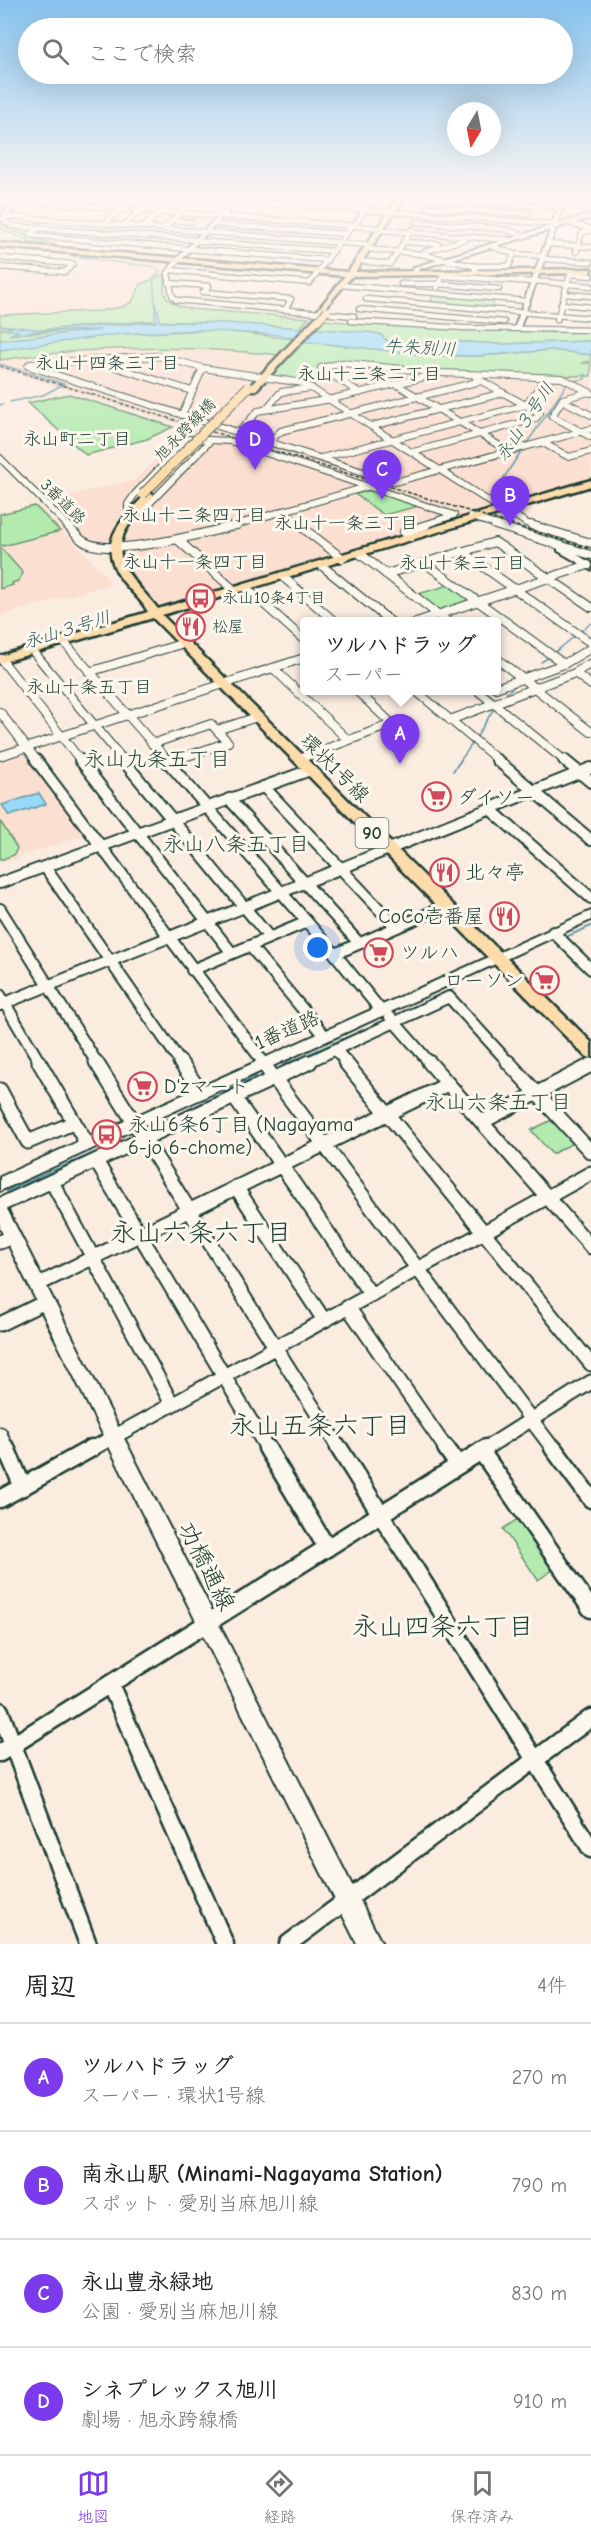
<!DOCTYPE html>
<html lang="ja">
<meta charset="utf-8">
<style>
body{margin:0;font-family:"Comic Neue","Klee One",sans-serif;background:#f2f2f2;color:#202124}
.compass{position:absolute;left:447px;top:102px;width:54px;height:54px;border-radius:50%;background:#fff;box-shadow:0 6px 24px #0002;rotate:190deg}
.you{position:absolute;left:318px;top:948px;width:21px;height:21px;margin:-15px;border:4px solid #fff;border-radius:50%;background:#1a73e8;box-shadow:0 0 0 9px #1a73e833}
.badge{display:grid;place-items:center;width:39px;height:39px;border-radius:50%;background:#7c3aed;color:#fff;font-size:20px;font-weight:700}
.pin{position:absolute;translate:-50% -50px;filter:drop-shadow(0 2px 3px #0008)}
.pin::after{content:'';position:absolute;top:32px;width:21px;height:18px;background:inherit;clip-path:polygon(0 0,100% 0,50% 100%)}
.popup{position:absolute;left:300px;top:617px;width:201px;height:78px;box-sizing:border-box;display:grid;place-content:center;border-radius:6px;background:#fff;filter:drop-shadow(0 2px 4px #0005);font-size:20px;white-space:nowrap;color:#757577}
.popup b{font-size:22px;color:#202124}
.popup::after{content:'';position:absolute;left:50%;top:100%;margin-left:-12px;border:12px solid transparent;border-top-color:#fff}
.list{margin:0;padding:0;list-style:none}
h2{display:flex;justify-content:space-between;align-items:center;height:78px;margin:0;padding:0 24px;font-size:26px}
h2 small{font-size:20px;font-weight:400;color:#757577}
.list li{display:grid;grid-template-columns:39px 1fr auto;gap:18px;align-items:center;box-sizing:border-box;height:108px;padding:0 24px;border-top:2px solid #e0e0e0}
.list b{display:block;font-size:22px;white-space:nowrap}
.list p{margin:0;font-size:20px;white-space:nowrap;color:#757577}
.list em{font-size:20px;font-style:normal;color:#757577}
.icon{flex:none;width:33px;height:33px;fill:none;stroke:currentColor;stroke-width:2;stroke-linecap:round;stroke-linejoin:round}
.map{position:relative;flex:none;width:591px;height:1944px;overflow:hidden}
.search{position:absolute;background:#fff;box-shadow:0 6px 24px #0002;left:18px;right:18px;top:18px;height:66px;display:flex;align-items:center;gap:15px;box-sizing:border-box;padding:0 21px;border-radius:33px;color:#757577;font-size:22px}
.sheet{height:510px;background:#fff}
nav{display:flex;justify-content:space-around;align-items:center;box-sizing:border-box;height:84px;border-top:2px solid #e0e0e0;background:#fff;font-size:16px;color:#757577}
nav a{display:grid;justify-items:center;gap:3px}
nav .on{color:#7c3aed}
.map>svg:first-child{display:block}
.built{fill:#fbdfd1}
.green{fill:#b3ebaf;stroke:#699472;stroke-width:1.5}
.water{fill:#96d9f8;stroke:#669baa;stroke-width:1.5}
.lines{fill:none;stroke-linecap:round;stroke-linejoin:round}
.stream-far2{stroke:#669baa;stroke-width:1.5}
.stream-far1{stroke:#669baa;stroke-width:2}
.stream{stroke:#669baa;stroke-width:3}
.street-far5-casing{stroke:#1f3d34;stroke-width:7}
.street-far4-casing{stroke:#1f3d34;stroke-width:8}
.street-far3-casing{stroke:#1f3d34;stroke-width:10}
.street-far2-casing{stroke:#1f3d34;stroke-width:14}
.street-far1-casing{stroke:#1f3d34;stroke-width:17}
.street-casing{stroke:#1f3d34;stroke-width:21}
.secondary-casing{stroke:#1f3d34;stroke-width:4}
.primary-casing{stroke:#1f3d34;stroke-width:5}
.street-far5{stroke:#fbf7ec;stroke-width:4.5}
.street-far4{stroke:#fbf7ec;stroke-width:6}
.street-far3{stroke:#fbf7ec;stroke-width:8}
.street-far2{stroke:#fbf7ec;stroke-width:10}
.street-far1{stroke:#fbf7ec;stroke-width:13}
.street{stroke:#fbf7ec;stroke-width:16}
.secondary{fill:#fbf7ec;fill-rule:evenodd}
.primary{fill:#fddcac;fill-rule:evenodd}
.rail{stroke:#1f3d34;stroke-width:1.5;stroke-dasharray:4 2;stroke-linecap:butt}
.primary-bridge-far1-casing{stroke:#1f3d34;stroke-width:9;stroke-linecap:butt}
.primary-bridge-casing{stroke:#1f3d34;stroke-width:11;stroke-linecap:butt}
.primary-bridge-far1{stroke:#fddcac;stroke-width:7}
.primary-bridge{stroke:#fddcac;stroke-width:9}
.labels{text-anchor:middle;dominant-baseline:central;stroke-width:6;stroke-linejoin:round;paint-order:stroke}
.far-street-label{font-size:16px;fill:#1f3d34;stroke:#fbf7ec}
.far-poi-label{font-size:16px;fill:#1f3d34;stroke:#fbf7ec;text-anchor:start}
.far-water-label{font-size:18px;font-style:italic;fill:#375c5b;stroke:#fbf7ec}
.far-neighbourhood-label{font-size:18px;fill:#1f3d34;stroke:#fbf7ec}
.shield{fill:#fbf7ec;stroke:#61756b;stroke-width:1.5}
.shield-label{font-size:18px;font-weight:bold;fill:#1f3d34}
.street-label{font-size:20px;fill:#1f3d34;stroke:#fbf7ec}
.poi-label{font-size:20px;fill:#1f3d34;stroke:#fbf7ec;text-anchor:start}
.neighbourhood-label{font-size:21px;fill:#1f3d34;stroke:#fbf7ec}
.near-street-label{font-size:24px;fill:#1f3d34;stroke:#fbf7ec}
.near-neighbourhood-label{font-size:26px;fill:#1f3d34;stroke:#fbf7ec}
</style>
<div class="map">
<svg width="591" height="1944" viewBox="0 0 591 1944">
<rect width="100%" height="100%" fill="#fbece0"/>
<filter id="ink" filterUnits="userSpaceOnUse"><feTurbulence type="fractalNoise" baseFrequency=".0167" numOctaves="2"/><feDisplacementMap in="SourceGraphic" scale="12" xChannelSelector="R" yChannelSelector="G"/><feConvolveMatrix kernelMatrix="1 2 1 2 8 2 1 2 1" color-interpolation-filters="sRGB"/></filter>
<g filter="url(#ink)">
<g class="built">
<polygon points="96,258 154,264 163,267 165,274 141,284 132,302 122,307 99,311 0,315 0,268 77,274"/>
<polygon points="164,347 210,348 286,356 321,368 346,362 514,375 591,376 591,479 159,606 128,576 122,565 121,555 123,543 87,541 45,501 135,480 188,427 0,370 0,360 89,349"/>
<polygon points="36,504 103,572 110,584 0,616 0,513"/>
<polygon points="21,754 25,754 84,835 0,864 0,760"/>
</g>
<g class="green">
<polygon points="0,198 23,198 2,216 1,219 10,228 27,235 70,250 43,247 0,229"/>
<polygon points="165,274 164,291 167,299 179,306 191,309 309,318 300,328 225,323 147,321 41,330 0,325 0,315 99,311 122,307 132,302 141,284"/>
<polygon points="435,293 495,298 491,309 429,304"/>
<path d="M323 320C412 329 501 331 591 332V341L501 344 444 341 399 345 386 340 380 334 314 329Z"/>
<polygon points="0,329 23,331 11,334 100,329 4,341 0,340"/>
<path d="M214 330 294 339 278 355C184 345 93 345 0 360V350L16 347 121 334Z"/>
<polygon points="299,339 428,355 479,356 552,350 591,355 591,361 581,363 591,363 591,376 514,375 423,370 346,362 322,368 337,378 309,385 268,376"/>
<polygon points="69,394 173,427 147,439 86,455 28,403"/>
<polygon points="371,490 419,506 384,515 355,494"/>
<polygon points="35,506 60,531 3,546 0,544 0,514"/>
<polygon points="0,547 23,573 18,581 12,583 13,585 0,589"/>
<polygon points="453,584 477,602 438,614 414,595"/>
<polygon points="0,821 17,848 14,855 0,860"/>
<polygon points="556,1118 577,1141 552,1154 531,1130"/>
<polygon points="519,1518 554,1569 538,1580 503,1529"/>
</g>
<g class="water">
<polygon points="158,310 160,322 225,323 367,332 380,334 386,340 399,345 444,341 501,344 591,341 591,355 552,350 479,356 428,355 308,342 279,335 196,330 121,334 0,350 0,340 100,330 39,331 9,335 19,331 7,330 12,326 41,330 156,322 155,311"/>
<polygon points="39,793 46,804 9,816 2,805"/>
</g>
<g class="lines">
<g class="stream-far2">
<polyline points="0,208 8,198"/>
<polyline points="0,225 76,257 155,267 159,270 159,274 153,278 156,311"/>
<polyline points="0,327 12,328"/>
<polyline points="0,364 64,384 43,395 10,402"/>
<polyline points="573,381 585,379 586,374"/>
<polyline points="0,405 3,404"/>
<polyline points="525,446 567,384"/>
<polyline points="492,496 522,450"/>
<polyline points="327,567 358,557"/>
<polyline points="290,578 321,568"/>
<polyline points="252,589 284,580"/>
<polyline points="175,612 247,591"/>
<polyline points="581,631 591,623"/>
<polyline points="69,644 142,622"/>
<polyline points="554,653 575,636"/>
<polyline points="37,654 63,646"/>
<polyline points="541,662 549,657"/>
<polyline points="0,665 32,655"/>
<polyline points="501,698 517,684"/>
<polyline points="476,738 493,710"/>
<polyline points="460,761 472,744"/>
</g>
<g class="stream-far1">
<polyline points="453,771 461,760"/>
<polyline points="568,936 591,926"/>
<polyline points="402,1012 459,986"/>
<polyline points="288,1063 377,1024"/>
</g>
<g class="stream">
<polyline points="283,1065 291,1062"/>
<polyline points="157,1125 256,1077"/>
<polyline points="7,1191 125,1140"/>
</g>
<defs>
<g id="street-far5">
<polyline points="206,198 392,212"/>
<polyline points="418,198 561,208"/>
<polyline points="530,198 537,199"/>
<polyline points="564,199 591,201"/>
<polyline points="22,201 381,228"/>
<polyline points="426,207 529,214"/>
<polyline points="392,212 555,224"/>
<polyline points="4,216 370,245"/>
<polyline points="3,219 11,226 197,240"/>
<polyline points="172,220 191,222"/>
<polyline points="416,222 503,229 525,236"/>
<polyline points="569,223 591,229"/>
<polyline points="104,224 134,198"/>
<polyline points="214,224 346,234"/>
<polyline points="124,225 155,198"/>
<polyline points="354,226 373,198"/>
<polyline points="40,227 30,235 189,249"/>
<polyline points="144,227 176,198"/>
<polyline points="163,229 196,198"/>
<polyline points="380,230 510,240"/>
<polyline points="196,241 334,251"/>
<polyline points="404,242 438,244"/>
<polyline points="548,244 591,247"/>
<polyline points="491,246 514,254 544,256"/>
<polyline points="188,249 327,260"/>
<polyline points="367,249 421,254 474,266 476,272"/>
<polyline points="424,252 466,239"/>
<polyline points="576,252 582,233 591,230"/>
<polyline points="0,258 73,264 65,272 0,267"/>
<polyline points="543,259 591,262"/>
<polyline points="178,260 168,273 172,295 176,300 354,316"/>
<polyline points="359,261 390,264 412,229"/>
<polyline points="474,266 509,266 514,254"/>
<polyline points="170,270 310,283 352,225"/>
<polyline points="571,274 591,276"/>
<polyline points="534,281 591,286"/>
<polyline points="169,283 209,286 205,290"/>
<polyline points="401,284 439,284 499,289"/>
<polyline points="340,285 527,301"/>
<polyline points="437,288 443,276 534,282"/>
<polyline points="203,292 291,299 285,310"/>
<polyline points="564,294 591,296"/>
<polyline points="366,299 591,318"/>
<polyline points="561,304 591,307"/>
<polyline points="359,309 504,322"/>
<polyline points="557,320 571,271"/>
<polyline points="351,321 464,328 591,330"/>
</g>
<g id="street-far4">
<polyline points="99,362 192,391"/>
<polyline points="30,364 158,356 203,368 303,383 501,509"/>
<polyline points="28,366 395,482 591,429"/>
<polyline points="341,380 384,371"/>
<polyline points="396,384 510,452"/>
<polyline points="589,392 563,399 552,416 591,437"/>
<polyline points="360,393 321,368 342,363 442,373 562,378 591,393"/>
<polyline points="562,400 591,415"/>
<polyline points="266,409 281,392 312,388"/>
<polyline points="182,415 203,368"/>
<polyline points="372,426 503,393"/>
<polyline points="238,433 258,411 332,399 433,375"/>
<polyline points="269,442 281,431 481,381"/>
<polyline points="543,443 569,457 591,451"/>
<polyline points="413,452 535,419 540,413 476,378"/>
<polyline points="0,458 68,526"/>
<polyline points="321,458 526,405 546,378"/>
<polyline points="504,508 526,523 536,526"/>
<polyline points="128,511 128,504 135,494 188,439 230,441 454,515 421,526"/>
<polyline points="282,511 301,526"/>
<polyline points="134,512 147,506 210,441"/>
<polyline points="471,517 500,526"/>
<polyline points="232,526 370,486"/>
</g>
<g id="street-far3">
<path d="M67 525C72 530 77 537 83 541 109 559 206 533 237 525"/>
<polyline points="299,525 342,558"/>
<polyline points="495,525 591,555"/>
<polyline points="531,525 591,543"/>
<polyline points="411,537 404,532 426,525"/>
<polyline points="178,540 234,590"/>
<polyline points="461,551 591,643"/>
<polyline points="359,553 448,622"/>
<polyline points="425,563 564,664"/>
<polyline points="321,565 391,622"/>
<polyline points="386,574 495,542 591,607"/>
<polyline points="282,576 335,622"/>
<polyline points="245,587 304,640"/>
<polyline points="416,622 588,565"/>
<polyline points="63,641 168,761"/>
<polyline points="32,650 124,761"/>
<polyline points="496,658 591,732"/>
<polyline points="1,659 81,761"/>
<polyline points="273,668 348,740"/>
<polyline points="89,672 184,643"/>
<polyline points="575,673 591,685"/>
<polyline points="496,688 564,664 591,648"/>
<polyline points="415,690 499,761"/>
<polyline points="477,690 565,761"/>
<polyline points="0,712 37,761"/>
<polyline points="450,720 575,673 591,663"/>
<polyline points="217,730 257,717"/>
<polyline points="152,744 211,724 228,742 173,761"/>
<polyline points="0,756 304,658"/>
<polyline points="299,759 392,724 356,690"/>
</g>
<g id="street-far2">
<polyline points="36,760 264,1063"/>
<polyline points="80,760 232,953"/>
<polyline points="123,760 269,937"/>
<polyline points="166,760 335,954 382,1012"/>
<polyline points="497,760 591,840"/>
<polyline points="564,760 591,782"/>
<polyline points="168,763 177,760"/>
<polyline points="264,787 396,927"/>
<polyline points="229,799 359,943"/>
<polyline points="490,809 591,898"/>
<polyline points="45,867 181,1063"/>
<polyline points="0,883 310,770"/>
<polyline points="0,909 97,1063"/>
<polyline points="553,932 591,969"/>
<polyline points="250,946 325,1036"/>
<polyline points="335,954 446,906"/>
<polyline points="192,970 307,922"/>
<polyline points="0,995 40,1063"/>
<polyline points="0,1005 591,768"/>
<polyline points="390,1017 430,1063"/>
<polyline points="336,1050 347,1063"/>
<polyline points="306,1063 449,997 509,1063"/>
</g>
<g id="street-far1">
<polyline points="39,1062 87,1144"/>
<polyline points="96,1062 340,1450"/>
<polyline points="180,1062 201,1092"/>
<polyline points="262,1062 554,1450"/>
<polyline points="345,1062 591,1364"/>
<polyline points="429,1062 591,1247"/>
<polyline points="508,1062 591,1152"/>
<polyline points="0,1090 28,1142 73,1123"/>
<polyline points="234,1097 371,1295"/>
<polyline points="482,1122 591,1065"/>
<polyline points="96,1161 268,1450"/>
<polyline points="52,1182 172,1404"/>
<polyline points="236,1187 324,1320"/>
<polyline points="0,1205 310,1062"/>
<polyline points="0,1242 12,1237"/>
<polyline points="37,1285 448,1084"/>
<polyline points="348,1307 447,1450"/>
<polyline points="0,1324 45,1302"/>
<polyline points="0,1434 7,1450"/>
<polyline points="90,1450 591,1173"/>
<polyline points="483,1450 591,1382"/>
</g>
<g id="street">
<polyline points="6,1448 23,1487"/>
<polyline points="267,1448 327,1548"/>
<polyline points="339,1448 591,1849"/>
<polyline points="446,1448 458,1465"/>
<polyline points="553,1448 591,1499"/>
<polyline points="481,1451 591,1609"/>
<polyline points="0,1499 92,1448"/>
<polyline points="110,1684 225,1944"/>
<polyline points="0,1711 88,1944"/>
<polyline points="0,1753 486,1448"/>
<polyline points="288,1944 591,1718"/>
</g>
<g id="secondary">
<polygon points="22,198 28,198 11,211 5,220 1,220 7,209"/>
<polygon points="236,198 241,198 180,261 176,261 176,259"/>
<polygon points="561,198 567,198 557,224 591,214 591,218 556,228 519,330 514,329 550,230 419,269 417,274 412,273 414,267 551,226"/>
<polygon points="558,544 564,544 566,548 591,563 591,570 558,551"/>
<polygon points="591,911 591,920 0,1191 0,1177"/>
<polygon points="0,1205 6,1207 382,1944 357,1944 0,1228"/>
</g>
<g id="primary">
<polygon points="398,198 404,198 355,272 591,269 591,273 352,276 321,313 317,311 345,276 0,247 0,243 348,272"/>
<polygon points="315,318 322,320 256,390 250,390 250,386"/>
<path d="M591 480V486L162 615 591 1042V1058L585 1056 153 618 0 663V656L148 612C142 600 130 591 122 580 95 543 121 520 147 493L155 495C146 506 134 516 127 528 106 562 140 585 158 609Z"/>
</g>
</defs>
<use href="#street-far5" class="street-far5-casing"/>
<use href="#street-far4" class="street-far4-casing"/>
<use href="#street-far3" class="street-far3-casing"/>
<use href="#street-far2" class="street-far2-casing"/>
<use href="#street-far1" class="street-far1-casing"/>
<use href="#street" class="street-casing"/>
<use href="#secondary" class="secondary-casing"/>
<use href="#primary" class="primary-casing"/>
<use href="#street-far5" class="street-far5"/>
<use href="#street-far4" class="street-far4"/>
<use href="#street-far3" class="street-far3"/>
<use href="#street-far2" class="street-far2"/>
<use href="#street-far1" class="street-far1"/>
<use href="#street" class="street"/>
<use href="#secondary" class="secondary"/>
<use href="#primary" class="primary"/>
<polyline class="rail" points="0,366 591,549"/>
<defs>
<polyline id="primary-bridge-far1" points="318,320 327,311"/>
<polyline id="primary-bridge" points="143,494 248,387"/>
</defs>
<use href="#primary-bridge-far1" class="primary-bridge-far1-casing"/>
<use href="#primary-bridge" class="primary-bridge-casing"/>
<use href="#primary-bridge-far1" class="primary-bridge-far1"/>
<use href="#primary-bridge" class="primary-bridge"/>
</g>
</g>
<linearGradient id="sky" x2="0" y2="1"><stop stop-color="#87c3ee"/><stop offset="0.42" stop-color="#fdf6f1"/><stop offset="1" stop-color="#fdf6f1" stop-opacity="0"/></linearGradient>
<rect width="591" height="470" fill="url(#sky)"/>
<defs>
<symbol id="bus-ring" viewBox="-11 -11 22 22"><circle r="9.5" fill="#fbf7ec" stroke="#d1495b" stroke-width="1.5"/><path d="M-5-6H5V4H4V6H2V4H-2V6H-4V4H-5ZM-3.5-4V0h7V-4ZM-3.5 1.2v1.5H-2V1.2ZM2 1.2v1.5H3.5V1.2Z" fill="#d1495b"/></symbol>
<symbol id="restaurant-ring" viewBox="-11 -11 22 22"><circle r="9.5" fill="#fbf7ec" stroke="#d1495b" stroke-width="1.5"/><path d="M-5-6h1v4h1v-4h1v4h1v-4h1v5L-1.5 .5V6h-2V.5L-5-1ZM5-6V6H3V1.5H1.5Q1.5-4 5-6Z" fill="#d1495b"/></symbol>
<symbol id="supermarket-ring" viewBox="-11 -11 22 22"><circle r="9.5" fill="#fbf7ec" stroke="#d1495b" stroke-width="1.5"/><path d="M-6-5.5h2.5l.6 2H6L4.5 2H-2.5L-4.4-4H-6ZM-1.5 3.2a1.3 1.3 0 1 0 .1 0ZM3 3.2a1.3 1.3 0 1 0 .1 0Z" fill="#d1495b"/></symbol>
</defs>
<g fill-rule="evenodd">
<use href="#bus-ring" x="184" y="582" width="33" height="33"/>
<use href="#restaurant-ring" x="174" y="610" width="33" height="33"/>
<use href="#supermarket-ring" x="420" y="780" width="33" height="33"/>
<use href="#restaurant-ring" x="428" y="856" width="33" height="33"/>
<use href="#restaurant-ring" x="488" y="900" width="33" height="33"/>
<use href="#supermarket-ring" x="362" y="936" width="33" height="33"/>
<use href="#supermarket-ring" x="528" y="964" width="33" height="33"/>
<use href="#supermarket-ring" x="126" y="1070" width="33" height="33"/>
<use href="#bus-ring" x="90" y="1118" width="33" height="33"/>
</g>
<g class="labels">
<g class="far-street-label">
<text transform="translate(185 430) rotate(-46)">旭永跨線橋</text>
<text transform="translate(63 502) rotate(45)">3番道路</text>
</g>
<g class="far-poi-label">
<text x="222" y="598">永山10条4丁目</text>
<text x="212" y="627">松屋</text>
</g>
<g class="far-water-label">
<text transform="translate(420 348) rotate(3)">牛朱別川</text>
<text transform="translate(525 422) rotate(-56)">永山３号川</text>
<text transform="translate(67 630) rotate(-17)">永山３号川</text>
</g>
<g class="far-neighbourhood-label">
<text x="107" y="363">永山十四条三丁目</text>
<text x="369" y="374">永山十三条二丁目</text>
<text x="77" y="439">永山町二丁目</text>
<text x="194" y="515">永山十二条四丁目</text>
<text x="346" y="523">永山十一条三丁目</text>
<text x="195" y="562">永山十一条四丁目</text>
<text x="462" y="563">永山十条三丁目</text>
<text x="89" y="687">永山十条五丁目</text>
</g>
<rect class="shield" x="355.5" y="818" width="33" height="30" rx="4.5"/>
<g class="shield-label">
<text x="372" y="833">90</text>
</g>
<g class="street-label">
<text transform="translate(335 768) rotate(45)">環状1号線</text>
<text transform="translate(287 1030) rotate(-24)">1番道路</text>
</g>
<g class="poi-label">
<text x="457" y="797">ダイソー</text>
<text x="465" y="872">北々亭</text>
<text x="484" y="916" text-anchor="end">CoCo壱番屋</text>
<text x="400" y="952">ツルハ</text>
<text x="524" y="980" text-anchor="end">ローソン</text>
<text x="164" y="1086">D'zマート</text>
<text x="128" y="1124">永山6条6丁目 (Nagayama<tspan x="128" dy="23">6-jo 6-chome)</tspan></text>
</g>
<g class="neighbourhood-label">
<text x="157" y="759">永山九条五丁目</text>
<text x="236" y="844">永山八条五丁目</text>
<text x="498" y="1102">永山六条五丁目</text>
</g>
<g class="near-street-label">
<text transform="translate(207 1566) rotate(63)">功橋通線</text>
</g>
<g class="near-neighbourhood-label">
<text x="201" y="1233">永山六条六丁目</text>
<text x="320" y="1426">永山五条六丁目</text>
<text x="443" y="1627">永山四条六丁目</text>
</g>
</g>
</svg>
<svg class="compass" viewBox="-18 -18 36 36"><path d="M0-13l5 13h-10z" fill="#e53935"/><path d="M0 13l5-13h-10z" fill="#757577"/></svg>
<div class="you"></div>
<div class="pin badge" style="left:400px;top:764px">A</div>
<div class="popup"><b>ツルハドラッグ</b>スーパー</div>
<div class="pin badge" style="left:510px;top:526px">B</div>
<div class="pin badge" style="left:382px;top:500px">C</div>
<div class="pin badge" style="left:255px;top:470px">D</div>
<div class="search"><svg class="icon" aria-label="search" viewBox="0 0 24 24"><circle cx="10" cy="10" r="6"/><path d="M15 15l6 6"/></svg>ここで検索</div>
</div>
<section class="sheet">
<h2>周辺<small>4件</small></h2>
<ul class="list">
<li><span class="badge">A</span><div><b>ツルハドラッグ</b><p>スーパー · 環状1号線</p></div><em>270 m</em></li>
<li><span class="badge">B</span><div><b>南永山駅 (Minami-Nagayama Station)</b><p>スポット · 愛別当麻旭川線</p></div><em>790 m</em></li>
<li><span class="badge">C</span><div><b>永山豊永緑地</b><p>公園 · 愛別当麻旭川線</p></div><em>830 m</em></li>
<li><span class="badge">D</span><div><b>シネプレックス旭川</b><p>劇場 · 旭永跨線橋</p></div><em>910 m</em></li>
</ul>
</section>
<nav>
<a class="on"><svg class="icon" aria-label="map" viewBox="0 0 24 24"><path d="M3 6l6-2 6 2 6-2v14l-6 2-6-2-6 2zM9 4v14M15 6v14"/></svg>地図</a>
<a><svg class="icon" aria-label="directions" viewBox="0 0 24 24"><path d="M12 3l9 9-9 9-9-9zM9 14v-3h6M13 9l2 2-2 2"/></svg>経路</a>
<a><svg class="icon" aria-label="saved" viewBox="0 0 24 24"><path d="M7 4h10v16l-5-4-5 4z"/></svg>保存済み</a>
</nav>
